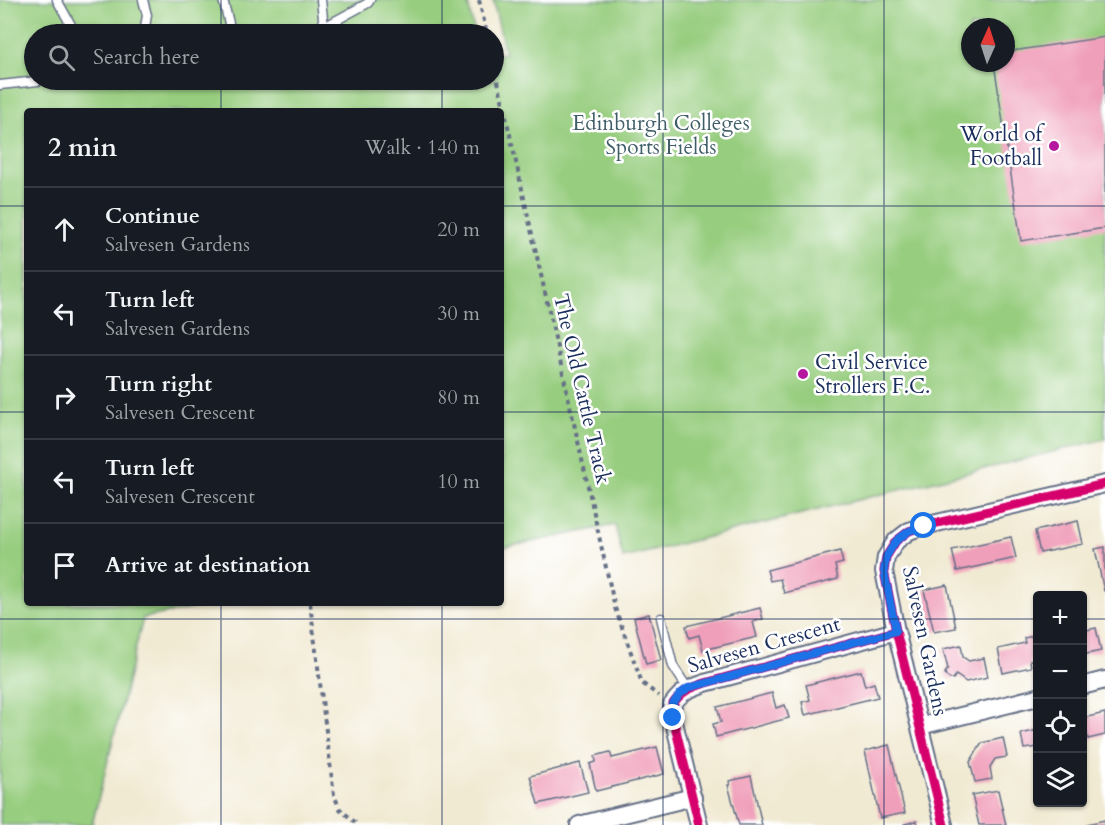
<!DOCTYPE html>
<meta charset="utf-8">
<style>
body{margin:0;font-family:Cardo,serif;background:#20242c;color:#f1f3f6}
.controls{position:absolute;right:18px;bottom:18px;display:grid;overflow:hidden;border-radius:6px;box-shadow:0 2px 4px #0004}
.controls button{width:54px;height:54px;display:grid;place-items:center;padding:0;border:0;border-bottom:2px solid #363941;background:#171b24;color:#f1f3f6;font:30px sans-serif}
.compass{position:absolute;left:961px;top:18px;width:54px;height:54px;border-radius:50%;background:#171b24;box-shadow:0 2px 4px #0004;rotate:3deg}
.stop{position:absolute;width:18px;height:18px;margin:-14px;border:4px solid #1a73e8;border-radius:50%;background:#fff}
.stop.end{background:#1a73e8;border-color:#fff;box-shadow:0 2px 6px #0008}
.list{margin:0;padding:0;list-style:none}
h2{display:flex;justify-content:space-between;align-items:center;height:78px;margin:0;padding:0 24px;font-size:26px}
h2 small{font-size:20px;font-weight:400;color:#9ea1a6}
.list li{display:grid;grid-template-columns:39px 1fr auto;gap:18px;align-items:center;box-sizing:border-box;height:84px;padding:0 24px;border-top:2px solid #363941}
.list b{display:block;font-size:22px;white-space:nowrap}
.list p{margin:0;font-size:20px;white-space:nowrap;color:#9ea1a6}
.list em{font-size:20px;font-style:normal;color:#9ea1a6}
.icon{flex:none;width:33px;height:33px;fill:none;stroke:currentColor;stroke-width:2;stroke-linecap:round;stroke-linejoin:round}
.map{position:relative;flex:none;width:1105px;height:825px;overflow:hidden}
.search{position:absolute;background:#171b24;box-shadow:0 2px 4px #0004;left:24px;top:24px;width:480px;height:66px;display:flex;align-items:center;gap:15px;box-sizing:border-box;padding:0 21px;border-radius:33px;color:#9ea1a6;font-size:22px}
.panel{position:absolute;background:#171b24;box-shadow:0 2px 4px #0004;left:24px;top:108px;width:480px;height:498px;border-radius:6px}
.map>svg:first-child{display:block}
.green{fill:#97cd7f;stroke:#597e6e;stroke-width:1.5;fill-rule:evenodd}
.building{fill:#f09fba}
.lines{fill:none;stroke-linecap:round;stroke-linejoin:round}
.service-casing{stroke:#667087;stroke-width:11}
.minor-casing{stroke:#667087;stroke-width:20}
.path{stroke:#667087;stroke-width:4;stroke-dasharray:4.5 4.5;stroke-linecap:butt}
.service{stroke:#fff;stroke-width:8}
.minor{stroke:#fff;stroke-width:16}
.cycleway-casing{stroke:#fff;stroke-width:13}
.cycleway{stroke:#d6006c;stroke-width:9}
.route{stroke:#1a73e8;stroke-width:8}
.grid{fill:none;stroke:#1b2f5e;stroke-width:1.5;stroke-opacity:0.55}
.poi-dot{fill:#b5179e;stroke:#fff;stroke-width:2}
.labels{text-anchor:middle;dominant-baseline:central;stroke-width:5;stroke-linejoin:round;paint-order:stroke}
.park-label{font-size:21px;fill:#405e68;stroke:#fff}
.poi-label{font-size:21px;fill:#1b2f5e;stroke:#fff;text-anchor:end}
.street-label{font-size:21px;fill:#1b2f5e;stroke:#fff}
</style>
<div class="map">
<svg width="1105" height="825" viewBox="0 0 1105 825">
<rect width="100%" height="100%" fill="#fff"/>
<filter id="ink" filterUnits="userSpaceOnUse"><feTurbulence type="fractalNoise" baseFrequency=".0167" numOctaves="2"/><feDisplacementMap in="SourceGraphic" scale="12" xChannelSelector="R" yChannelSelector="G"/><feConvolveMatrix kernelMatrix="1 2 1 2 8 2 1 2 1" color-interpolation-filters="sRGB"/></filter>
<filter id="wash" filterUnits="userSpaceOnUse"><feTurbulence type="fractalNoise" baseFrequency=".008" numOctaves="4" result="noise"/><feDisplacementMap in="SourceGraphic" scale="24" xChannelSelector="R" yChannelSelector="G"/><feGaussianBlur stdDeviation="1.35" result="paint"/><feColorMatrix in="noise" values="0 0 0 0 0 0 0 0 0 0 0 0 0 0 0 0 0 1.4 0 .05"/><feComposite in="paint" operator="in"/></filter>
<g filter="url(#wash)">
<rect width="100%" height="100%" fill="#f1ead3"/>
<path class="green" d="M0 0H467L475 34H34V80H494V55L505 53 493 0H1105V439L623 558 615 525 501 548V111H27V603H219L143 618 92 825H0ZM970 27H1006V63H970Z"/>
<g id="blocks">
<g class="building">
<polygon points="1105,37 1105,228 1021,241 994,63 1006,63 1006,52"/>
<polygon points="1078,521 1083,544 1040,553 1035,531"/>
<polygon points="1011,537 1016,558 957,571 952,550"/>
<polygon points="1105,547 1105,591 1104,591 1095,549"/>
<polygon points="840,551 843,563 835,565 838,579 784,593 780,579 770,581 767,570"/>
<polygon points="947,585 956,628 934,632 924,590"/>
<polygon points="760,608 763,619 753,622 757,637 703,650 699,635 689,638 686,626"/>
<polygon points="649,614 661,660 646,664 634,618"/>
<polygon points="1096,628 1101,651 1082,655 1082,631"/>
<polygon points="1038,635 1038,659 1030,660 1031,667 1003,673 998,649 1025,643 1024,638"/>
<polygon points="961,645 963,657 969,661 984,658 988,677 966,682 956,675 953,679 950,679 946,676 945,673 948,669 943,649"/>
<polygon points="861,671 865,686 874,683 878,697 805,715 802,702 810,700 806,685"/>
<polygon points="772,693 776,708 785,705 789,718 716,737 713,724 721,722 717,707"/>
<polygon points="1105,713 1105,735 1088,739 1083,718"/>
<polygon points="1038,730 1038,747 1024,749 1021,734"/>
<polygon points="1003,738 1007,757 995,759 990,767 992,779 975,782 970,762 982,743"/>
<polygon points="889,745 905,813 880,818 865,751"/>
<polygon points="657,747 664,774 596,791 590,764 596,762 595,756 610,752 612,758"/>
<polygon points="580,763 588,792 538,804 530,776"/>
<polygon points="751,776 762,825 739,825 728,785 730,785 729,781"/>
<polygon points="998,790 1006,825 979,825 972,795"/>
<polygon points="1105,820 1105,825 1087,825 1087,824"/>
<polygon points="917,821 918,825 904,825 904,824"/>
</g>
</g>
</g>
<g filter="url(#ink)">
<use href="#blocks" fill-opacity="0" stroke="#667087" stroke-width="1.5"/>
<g class="lines">
<defs>
<g id="service">
<polyline points="57,0 76,34"/>
<polyline points="143,0 147,15 144,34"/>
<polyline points="223,0 229,23 227,34"/>
<polyline points="321,0 324,27"/>
<polyline points="302,34 324,27 368,3 370,0"/>
<polyline points="0,85 38,81 40,80"/>
<polyline points="661,618 673,666 688,689"/>
</g>
<g id="minor">
<polyline points="1082,686 1105,680"/>
<polyline points="920,726 1038,697"/>
<polyline points="579,825 693,797"/>
<path d="M699 825 673 718 672 705C682 691 688 689 705 683L896 631"/>
<polyline points="944,825 896,631 884,571 886,557 896,541 909,531 924,526 1105,484"/>
</g>
</defs>
<use href="#service" class="service-casing"/>
<use href="#minor" class="minor-casing"/>
<g class="path">
<polyline points="479,0 487,34"/>
<polyline points="494,63 615,608 642,683 659,696"/>
<polyline points="310,603 334,795 340,809 358,825"/>
</g>
<use href="#service" class="service"/>
<use href="#minor" class="minor"/>
<defs>
<g id="cycleway">
<path d="M699 825 673 718 672 705C682 691 688 689 705 683L896 631"/>
<polyline points="944,825 896,631 884,571 886,557 896,541 909,531 924,526 1105,484"/>
</g>
</defs>
<use href="#cycleway" class="cycleway-casing"/>
<use href="#cycleway" class="cycleway"/>
</g>
</g>
<g class="lines" filter="url(#ink)">
<polyline class="route" points="673,718 672,705 679,695 688,688 896,631 884,571 886,557 896,541 909,531 924,526"/>
</g>
<path class="grid" d="M221 0V34M442 0V34M663 0V825M884 0V825M221 80V111M442 80V111M0 206H27M501 206H1105M0 412H27M501 412H1105M221 603V825M442 603V825M0 619H1038M1082 619H1105"/>
<g class="poi-dot">
<circle cx="1054" cy="146" r="6"/>
<circle cx="803" cy="374" r="6"/>
</g>
<g class="labels">
<g class="park-label">
<text x="661" y="123">Edinburgh Colleges<tspan x="661" dy="24">Sports Fields</tspan></text>
</g>
<g class="poi-label">
<text x="1042" y="134">World of<tspan x="1042" dy="24">Football</tspan></text>
<text x="815" y="362" text-anchor="start">Civil Service<tspan x="815" dy="24">Strollers F.C.</tspan></text>
</g>
<g class="street-label">
<text transform="translate(582 389) rotate(77)">The Old Cattle Track</text>
<text transform="translate(925 641) rotate(78)">Salvesen Gardens</text>
<text transform="translate(764 645) rotate(-16)">Salvesen Crescent</text>
</g>
</g>
</svg>
<div class="controls">
<button>+</button>
<button>−</button>
<button><svg class="icon" aria-label="locate" viewBox="0 0 24 24"><circle cx="12" cy="12" r="6"/><path d="M12 2v4M12 18v4M2 12h4M18 12h4"/></svg></button>
<button><svg class="icon" aria-label="layers" viewBox="0 0 24 24"><path d="M12 4l9 5-9 5-9-5zM3 14l9 5 9-5"/></svg></button>
</div>
<svg class="compass" viewBox="-18 -18 36 36"><path d="M0-13l5 13h-10z" fill="#e53935"/><path d="M0 13l5-13h-10z" fill="#9ea1a6"/></svg>
<div class="stop" style="left:924px;top:526px"></div>
<div class="stop end" style="left:673px;top:718px"></div>
<div class="search"><svg class="icon" aria-label="search" viewBox="0 0 24 24"><circle cx="10" cy="10" r="6"/><path d="M15 15l6 6"/></svg>Search here</div>
<section class="panel">
<h2>2 min<small>Walk · 140 m</small></h2>
<ul class="list">
<li><svg class="icon" aria-label="ahead" viewBox="0 0 24 24"><path d="M12 20V5M6 11l6-6 6 6"/></svg><div><b>Continue</b><p>Salvesen Gardens</p></div><em>20 m</em></li>
<li><svg class="icon" aria-label="left" viewBox="0 0 24 24"><path d="M17 20v-9H6M10 6l-5 5 5 5"/></svg><div><b>Turn left</b><p>Salvesen Gardens</p></div><em>30 m</em></li>
<li><svg class="icon" aria-label="right" viewBox="0 0 24 24"><path d="M7 20v-9h11M14 6l5 5-5 5"/></svg><div><b>Turn right</b><p>Salvesen Crescent</p></div><em>80 m</em></li>
<li><svg class="icon" aria-label="left" viewBox="0 0 24 24"><path d="M17 20v-9H6M10 6l-5 5 5 5"/></svg><div><b>Turn left</b><p>Salvesen Crescent</p></div><em>10 m</em></li>
<li><svg class="icon" aria-label="arrive" viewBox="0 0 24 24"><path d="M6 21V4h12l-3 4 3 4H6"/></svg><div><b>Arrive at destination</b></div></li>
</ul>
</section>
</div>
